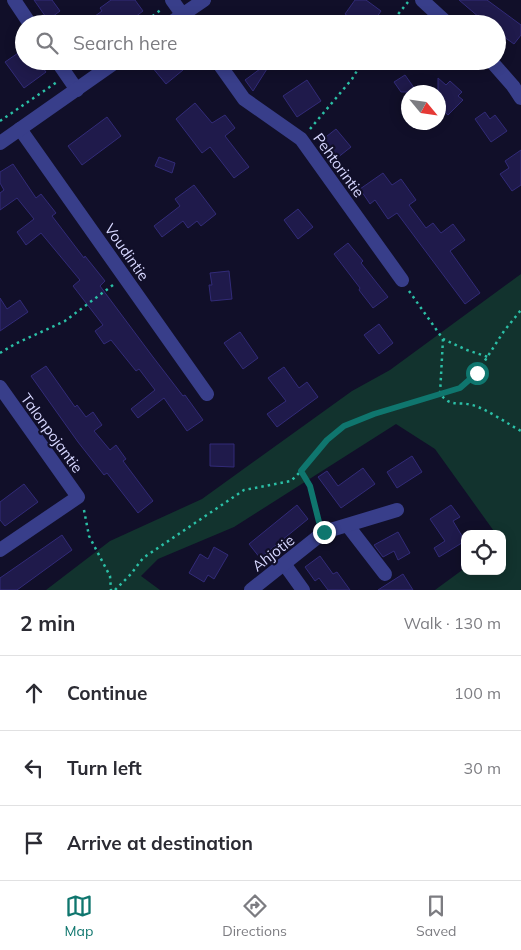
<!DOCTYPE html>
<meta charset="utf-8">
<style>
body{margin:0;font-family:Mulish,sans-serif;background:#f7f7f7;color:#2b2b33}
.controls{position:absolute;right:15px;bottom:15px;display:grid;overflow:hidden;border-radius:10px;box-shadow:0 2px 12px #0003}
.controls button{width:45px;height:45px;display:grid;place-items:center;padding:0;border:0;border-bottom:1px solid #e1e1e2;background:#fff;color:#2b2b33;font:25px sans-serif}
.compass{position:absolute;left:401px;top:85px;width:45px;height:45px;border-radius:50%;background:#fff;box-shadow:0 2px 12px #0003;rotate:119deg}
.stop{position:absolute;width:15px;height:15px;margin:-11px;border:4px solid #0f766e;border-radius:50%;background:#fff}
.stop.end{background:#0f766e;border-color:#fff;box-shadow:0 1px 5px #0008}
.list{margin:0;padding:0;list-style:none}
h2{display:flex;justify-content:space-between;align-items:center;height:65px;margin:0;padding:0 20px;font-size:21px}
h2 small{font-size:16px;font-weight:400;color:#7c7c81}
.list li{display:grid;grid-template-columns:32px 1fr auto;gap:15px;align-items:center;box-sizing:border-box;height:75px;padding:0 20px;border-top:1px solid #e1e1e2}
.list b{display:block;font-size:19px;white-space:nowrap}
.list em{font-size:16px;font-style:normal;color:#7c7c81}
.icon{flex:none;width:28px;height:28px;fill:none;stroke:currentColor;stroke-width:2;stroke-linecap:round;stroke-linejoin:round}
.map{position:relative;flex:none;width:521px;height:590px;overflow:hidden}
.search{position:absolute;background:#fff;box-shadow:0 2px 12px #0003;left:15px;right:15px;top:15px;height:55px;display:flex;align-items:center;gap:12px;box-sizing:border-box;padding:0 18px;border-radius:28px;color:#7c7c81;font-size:19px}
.sheet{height:290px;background:#fff}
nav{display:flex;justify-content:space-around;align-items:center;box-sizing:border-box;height:70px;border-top:1px solid #e1e1e2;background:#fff;font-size:14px;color:#7c7c81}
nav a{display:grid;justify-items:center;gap:2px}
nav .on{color:#0f766e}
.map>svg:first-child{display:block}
.green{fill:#12332e}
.building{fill:#1f1a4b;stroke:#322b78}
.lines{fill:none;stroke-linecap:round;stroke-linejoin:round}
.path{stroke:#2bbfa6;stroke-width:2.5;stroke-dasharray:2.5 4;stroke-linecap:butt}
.minor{stroke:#383e8a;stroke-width:14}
.route{stroke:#0f766e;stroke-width:6}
.labels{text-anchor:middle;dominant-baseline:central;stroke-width:4.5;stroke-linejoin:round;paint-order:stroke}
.street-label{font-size:15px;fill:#d7d7ff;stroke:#110f29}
</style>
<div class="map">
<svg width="521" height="590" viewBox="0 0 521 590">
<rect width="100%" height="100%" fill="#110f29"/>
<polygon class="green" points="521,274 521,590 435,590 465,568 465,571 502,571 502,534 496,534 435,449 396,424 234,527 158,559 141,576 160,590 46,590 110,541 202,499 352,391 390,370"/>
<g class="building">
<polygon points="34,0 52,0 60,11 48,20"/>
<polygon points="111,0 135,0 143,11 126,24 84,24 102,11 100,8"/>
<polygon points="355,0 366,0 381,11 372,24 359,24 345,14"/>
<polygon points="459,0 487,0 521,25 521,35 514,44 497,32 497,24 487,24"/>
<polygon points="24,49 24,61 38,61 46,72 24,88 5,62"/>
<polygon points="159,61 176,61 183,70 166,84 152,67"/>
<polygon points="271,61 272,61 253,91 245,80"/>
<polygon points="405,75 417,92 401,92 394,82"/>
<polygon points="438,78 446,85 450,81 462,92 458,96 463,100 448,115 438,106"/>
<polygon points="307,80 321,101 297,117 283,96"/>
<polygon points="195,103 212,123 225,115 235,128 225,136 249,167 234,178 210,147 202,153 176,119"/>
<polygon points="485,112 490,119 495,115 507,131 491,142 475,119"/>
<polygon points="107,117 121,136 82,165 68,146"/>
<polygon points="336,129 351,147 337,158 322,140"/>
<polygon points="521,150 521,185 512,191 500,174 509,168 505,161"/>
<polygon points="159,157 175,163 172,173 155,166"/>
<polygon points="13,164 36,198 41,194 56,213 52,216 84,258 85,256 105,281 100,286 153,357 183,396 185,395 203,420 187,431 164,398 138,418 131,409 155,390 139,369 136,371 111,340 104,344 95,331 103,325 73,286 80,280 41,233 26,245 17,232 34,219 17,198 0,210 0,193 4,190 0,183 0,172"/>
<polygon points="383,173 392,185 401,179 416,200 409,205 426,228 433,223 441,233 453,224 465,240 450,251 480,293 465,304 397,213 388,219 375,200 370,204 360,189"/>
<polygon points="194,185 216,214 201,226 197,221 188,228 183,221 162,237 154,226 180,206 175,199"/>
<polygon points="298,209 313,227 298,239 284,220"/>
<polygon points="348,243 363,261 361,263 388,297 373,308 359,290 360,288 334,254"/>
<polygon points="229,271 232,299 211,301 209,285 212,285 210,273"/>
<polygon points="0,298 7,309 20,300 28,312 0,331"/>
<polygon points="379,324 393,343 379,354 364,335"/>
<polygon points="240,332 258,358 243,369 224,343"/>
<polygon points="46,366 75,407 77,405 86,417 93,412 102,425 94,431 110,450 116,445 126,459 123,461 153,501 138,513 107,473 104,475 78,442 31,376"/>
<polygon points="284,367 299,388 307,382 318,397 277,427 267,414 286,401 268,378"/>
<polygon points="210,444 234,444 234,467 210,466"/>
<polygon points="412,456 422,472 397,488 387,472"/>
<polygon points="363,468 375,484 341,508 318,477 327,471 338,486"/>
<polygon points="24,484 38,502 5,526 0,520 0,502"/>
<polygon points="297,505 308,519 260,558 249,544"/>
<polygon points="451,505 460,517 453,521 465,541 439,557 434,548 445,541 430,519"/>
<polygon points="398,532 410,553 398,560 394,551 383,557 374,545"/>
<polygon points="62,535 72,550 17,590 0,590 0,578"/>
<polygon points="214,547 228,555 214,579 208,575 204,582 189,573 200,554 208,559"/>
<polygon points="320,556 333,574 337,572 350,590 328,590 319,578 315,581 305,567"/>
<polygon points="403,574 413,590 378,590"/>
</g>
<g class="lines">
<g class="path">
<polyline points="142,24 162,9"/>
<polyline points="390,24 408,2"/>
<polyline points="76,69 87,61"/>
<polyline points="0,121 57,82"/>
<polyline points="310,129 352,79 363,61"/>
<polyline points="409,291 443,339 467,350 488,357"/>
<path d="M443 339 440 394C452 408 457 401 472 405 485 408 508 424 521 431"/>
<polyline points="0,353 15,344 65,321 113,285"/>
<polyline points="301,471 310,486 319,520"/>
<polyline points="84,510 89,536 110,576 111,590"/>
<polyline points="115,590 131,574 143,558 244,490 291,481 301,471 327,440 344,426 374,414 460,388 477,373 504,331 521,310"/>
</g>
<g class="minor">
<polyline points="14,0 30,24"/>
<polyline points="172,0 189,24"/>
<polyline points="422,0 448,24"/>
<polyline points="169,24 204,0"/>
<polyline points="57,61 77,90"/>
<polyline points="217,61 244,99 301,139 402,280"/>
<polyline points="491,61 513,86 521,98"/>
<polyline points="20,129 207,394"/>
<polyline points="0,143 117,61"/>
<polyline points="0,387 78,497 0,550"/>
<polyline points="348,526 385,574"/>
<polyline points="285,565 303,590"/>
<polyline points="251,590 324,532 397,510"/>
</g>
</g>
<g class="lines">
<polyline class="route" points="324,532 319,522 310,486 301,471 327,440 344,426 374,414 460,388 477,373"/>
</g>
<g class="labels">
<g class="street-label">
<text transform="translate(339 165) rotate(54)">Pehtorintie</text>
<text transform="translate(127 252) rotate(55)">Voudintie</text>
<text transform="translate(52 433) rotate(54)">Talonpojantie</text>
<text transform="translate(273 553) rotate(-38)">Ahjotie</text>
</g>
</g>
</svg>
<div class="controls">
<button><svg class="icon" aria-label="locate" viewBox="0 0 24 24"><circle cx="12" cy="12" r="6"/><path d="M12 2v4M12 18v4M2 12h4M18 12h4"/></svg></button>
</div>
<svg class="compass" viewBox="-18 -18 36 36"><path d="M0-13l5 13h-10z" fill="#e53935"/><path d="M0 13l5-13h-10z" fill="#7c7c81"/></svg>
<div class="stop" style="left:477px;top:373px"></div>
<div class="stop end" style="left:324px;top:532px"></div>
<div class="search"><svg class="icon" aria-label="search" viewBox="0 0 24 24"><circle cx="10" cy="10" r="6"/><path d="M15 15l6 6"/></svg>Search here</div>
</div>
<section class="sheet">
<h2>2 min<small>Walk · 130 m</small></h2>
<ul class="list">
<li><svg class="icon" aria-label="ahead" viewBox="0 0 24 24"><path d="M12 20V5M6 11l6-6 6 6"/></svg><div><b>Continue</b></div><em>100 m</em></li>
<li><svg class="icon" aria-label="left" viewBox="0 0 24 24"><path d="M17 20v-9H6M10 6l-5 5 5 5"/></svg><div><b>Turn left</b></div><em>30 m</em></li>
<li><svg class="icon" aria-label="arrive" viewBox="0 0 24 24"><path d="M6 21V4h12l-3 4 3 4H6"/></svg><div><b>Arrive at destination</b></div></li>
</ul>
</section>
<nav>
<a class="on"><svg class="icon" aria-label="map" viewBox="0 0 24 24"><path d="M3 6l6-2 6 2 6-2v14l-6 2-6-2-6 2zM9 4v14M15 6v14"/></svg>Map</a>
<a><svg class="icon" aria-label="directions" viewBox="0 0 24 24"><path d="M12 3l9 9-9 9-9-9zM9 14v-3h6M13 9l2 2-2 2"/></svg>Directions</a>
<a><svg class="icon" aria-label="saved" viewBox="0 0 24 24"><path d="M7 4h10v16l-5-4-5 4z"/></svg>Saved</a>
</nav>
